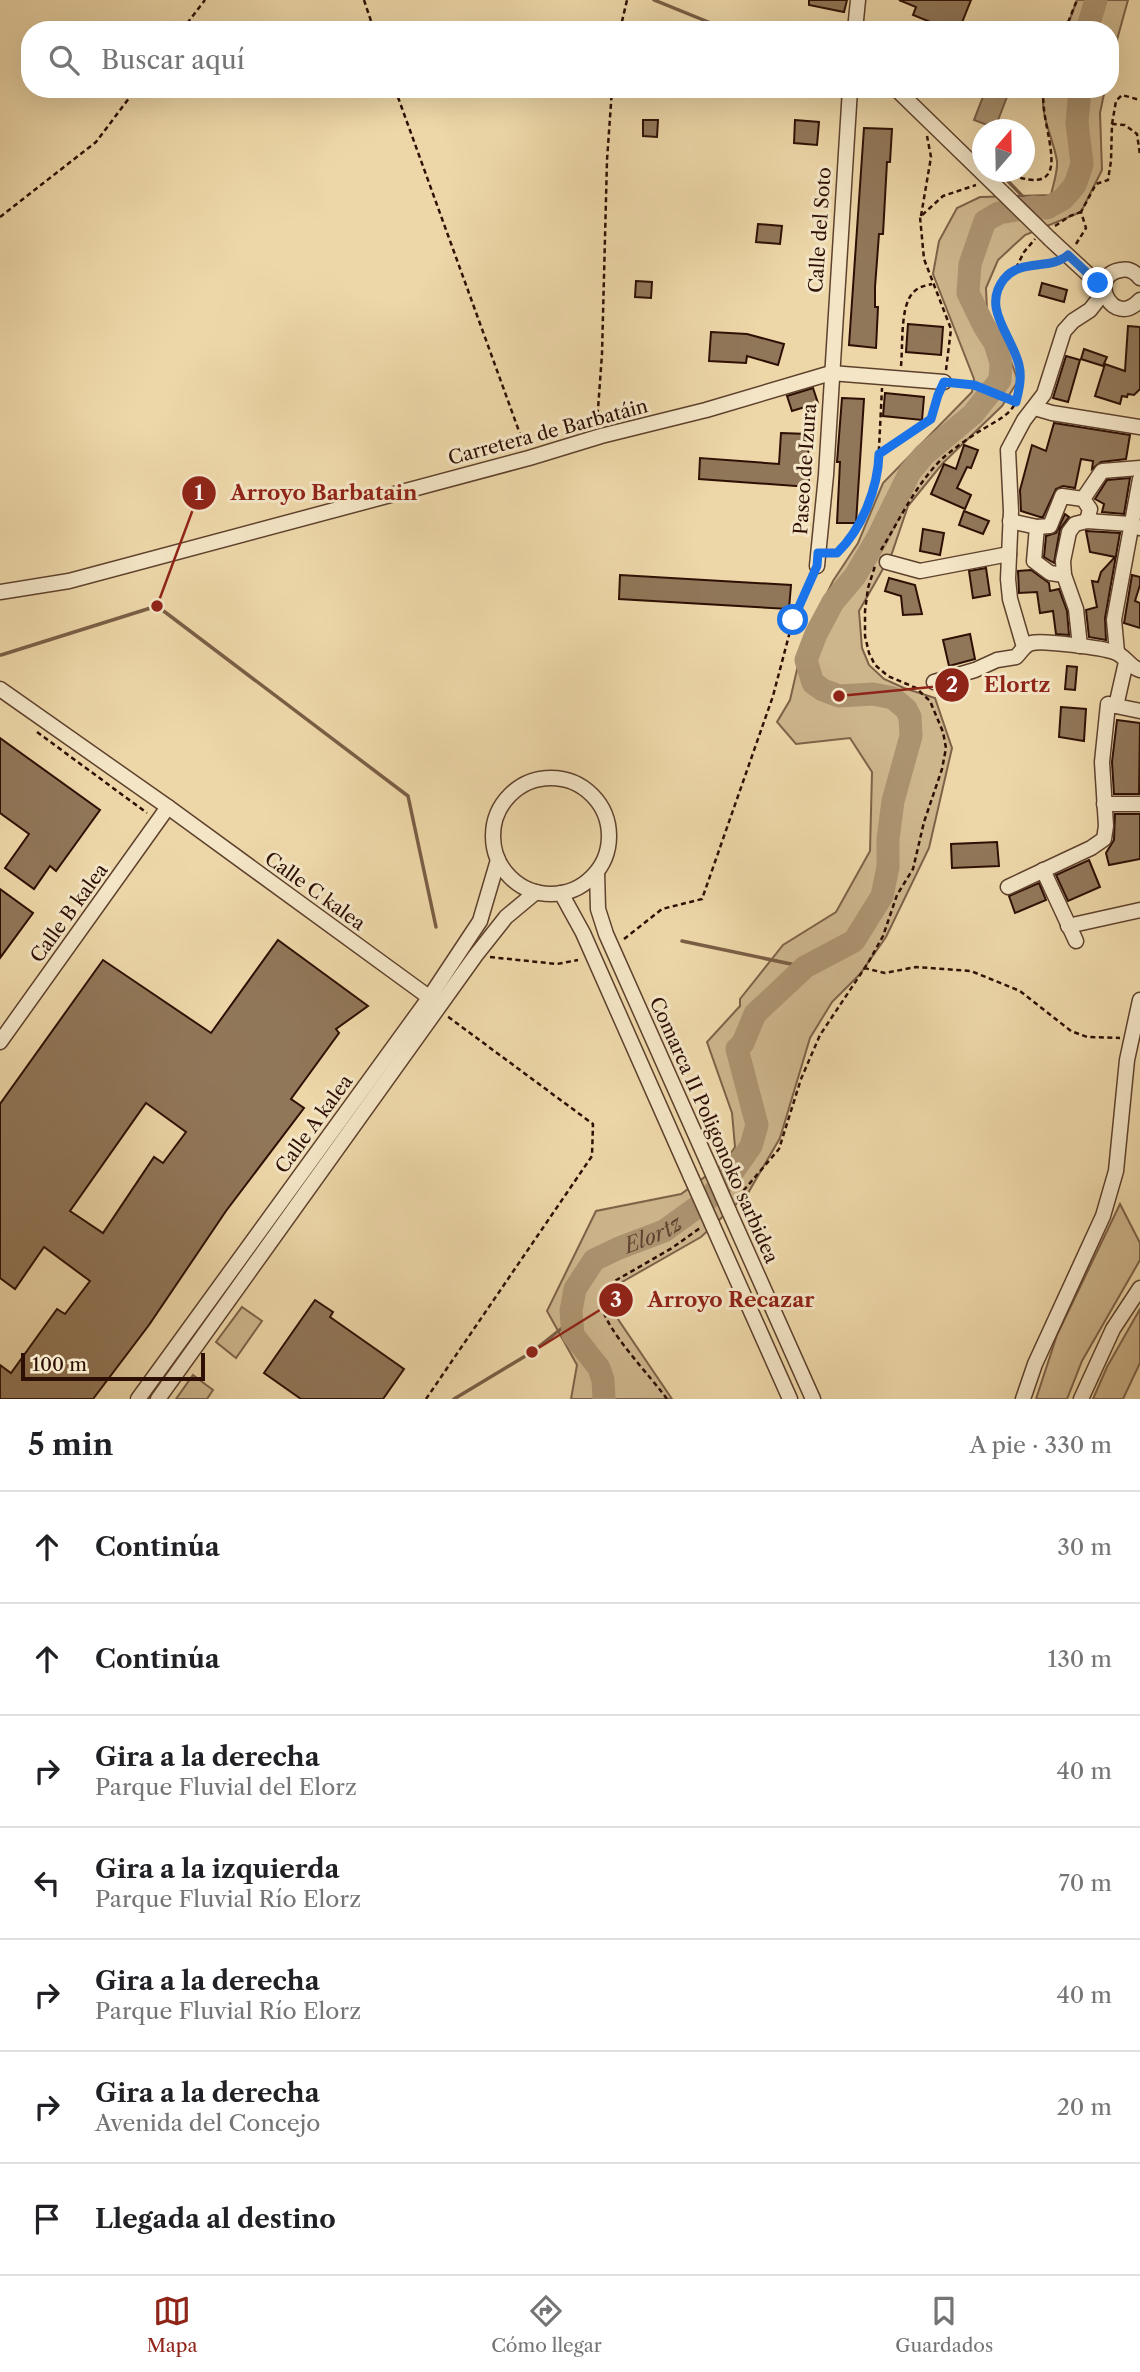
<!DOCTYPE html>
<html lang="es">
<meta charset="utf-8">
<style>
body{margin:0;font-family:"Libre Caslon Text",serif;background:#f6f6f6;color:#202124}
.compass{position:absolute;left:972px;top:119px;width:63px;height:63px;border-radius:50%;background:#fff;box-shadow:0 7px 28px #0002;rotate:20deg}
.scale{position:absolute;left:21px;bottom:18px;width:184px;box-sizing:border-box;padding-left:7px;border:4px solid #2e0f04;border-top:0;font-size:19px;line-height:24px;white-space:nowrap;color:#2e0f04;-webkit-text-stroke:5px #f3e5c6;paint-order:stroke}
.stop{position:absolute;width:21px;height:21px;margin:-16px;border:5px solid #1a73e8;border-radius:50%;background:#fff}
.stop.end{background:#1a73e8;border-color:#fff;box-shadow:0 2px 7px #0008}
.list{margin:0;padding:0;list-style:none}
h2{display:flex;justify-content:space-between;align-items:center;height:91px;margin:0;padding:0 28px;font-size:30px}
h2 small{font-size:23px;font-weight:400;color:#757577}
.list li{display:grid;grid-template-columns:46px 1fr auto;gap:21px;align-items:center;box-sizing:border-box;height:112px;padding:0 28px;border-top:2px solid #e0e0e0}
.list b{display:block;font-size:26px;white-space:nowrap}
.list p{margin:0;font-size:23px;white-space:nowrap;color:#757577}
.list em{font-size:23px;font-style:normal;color:#757577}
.icon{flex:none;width:38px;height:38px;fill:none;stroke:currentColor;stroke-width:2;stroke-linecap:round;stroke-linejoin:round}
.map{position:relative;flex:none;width:1140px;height:1399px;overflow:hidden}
.search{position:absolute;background:#fff;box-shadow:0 7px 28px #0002;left:21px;right:21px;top:21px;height:77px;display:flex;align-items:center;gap:18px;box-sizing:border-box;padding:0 24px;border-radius:28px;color:#757577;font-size:26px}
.sheet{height:875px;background:#fff}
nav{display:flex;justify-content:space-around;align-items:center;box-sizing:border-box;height:98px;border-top:2px solid #e0e0e0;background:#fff;font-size:19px;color:#757577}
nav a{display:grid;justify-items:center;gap:4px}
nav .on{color:#8f2418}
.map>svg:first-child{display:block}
.green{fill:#cdb58c;stroke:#7e6248;stroke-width:2}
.water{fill:#ac9370;stroke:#7a5e45;stroke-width:2}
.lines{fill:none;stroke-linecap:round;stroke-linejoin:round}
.stream{stroke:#7a5e45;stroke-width:3.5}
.river{stroke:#ac9370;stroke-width:23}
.building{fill:#917759;stroke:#2e0f04;stroke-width:2;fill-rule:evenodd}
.minor-casing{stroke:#5e412d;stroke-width:17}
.path{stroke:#2e0f04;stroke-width:2.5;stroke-dasharray:5 3.5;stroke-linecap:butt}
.minor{stroke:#f3e5c6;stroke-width:14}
.minor-bridge-casing{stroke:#5e412d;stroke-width:17;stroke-linecap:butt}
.minor-bridge{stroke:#f3e5c6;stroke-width:14}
.route{stroke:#1a73e8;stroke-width:9}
.labels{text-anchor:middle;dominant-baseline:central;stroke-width:6;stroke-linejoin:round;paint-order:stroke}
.street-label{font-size:19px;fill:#2e0f04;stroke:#f3e5c6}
.water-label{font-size:21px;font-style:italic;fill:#60442f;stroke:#f3e5c6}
.leader{fill:none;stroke:#8f2418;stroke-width:2.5}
.callout-dot{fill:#8f2418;stroke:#f3e5c6;stroke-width:2.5}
.mark-label{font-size:21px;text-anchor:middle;font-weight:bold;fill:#fff}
.callout-label{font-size:21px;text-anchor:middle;font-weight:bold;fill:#8f2418;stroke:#f3e5c6;stroke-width:6;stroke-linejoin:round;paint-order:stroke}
</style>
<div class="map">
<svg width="1140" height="1399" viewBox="0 0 1140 1399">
<rect width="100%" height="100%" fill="#edd7a8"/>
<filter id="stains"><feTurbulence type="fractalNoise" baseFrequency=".00286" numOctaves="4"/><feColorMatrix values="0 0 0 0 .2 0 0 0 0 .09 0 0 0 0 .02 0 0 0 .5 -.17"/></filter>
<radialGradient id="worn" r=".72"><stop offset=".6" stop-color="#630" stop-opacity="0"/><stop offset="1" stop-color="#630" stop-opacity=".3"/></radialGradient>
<g class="green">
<polygon points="1077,0 1128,0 1110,65 1110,30 1066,30"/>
<path d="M1044 89H1105L1100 113 1102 170 1081 212 1025 235 998 260 986 288 987 310 1004 341 1018 381 1002 406 943 463 908 506 892 553 859 611 862 648 869 665 884 679 904 688 935 698 952 748 929 848 886 937 860 974 832 1002 810 1038 780 1138 748 1193 701 1237 601 1294 672 1399H571L577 1365 547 1311 596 1211 681 1194 724 1163 735 1147 732 1113 707 1042 740 1006V999L783 945 836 912 870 851 872 772 850 738 796 744 777 722 790 700 804 639 833 581 858 543 883 483 972 392 974 379 933 274 939 241 957 208 980 197 1051 195C1053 185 1058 171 1057 161 1053 136 1039 116 1044 89Z"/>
<polygon points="406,1038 355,1115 150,1399 147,1399"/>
<polygon points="1120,1204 1140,1243 1140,1260 1082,1361 1067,1399 1036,1399 1057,1335"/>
<polygon points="242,1307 262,1321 236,1358 216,1342"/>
<polygon points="1140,1309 1140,1363 1123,1399 1093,1399 1107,1367"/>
<polygon points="193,1375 213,1390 207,1399 176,1399"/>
</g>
<polygon class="water" points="986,89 1010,89 995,128 974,120"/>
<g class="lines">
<g class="stream">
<polyline points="654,0 728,30"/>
<polyline points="1002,175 1033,207"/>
<polyline points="1,655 157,606 408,796 436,927"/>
<polyline points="682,941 805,967"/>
<polyline points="454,1399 532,1352 571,1321"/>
</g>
<g class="river">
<polyline points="1087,30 1096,0"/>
<path id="s1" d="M604 1399 603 1380 599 1368 573 1335 571 1311 575 1289 594 1260 619 1248 664 1231 707 1200 732 1173 751 1146 757 1125 737 1049 743 1043 755 1014 805 967 854 941 882 896 888 867V839L893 801 911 736 910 717 906 709 893 698 873 694 839 696 823 690 813 683 806 660 816 634 833 602 855 576 878 537 910 472 924 455 973 414 1000 380 1001 363 995 343 984 326 968 293 970 264 985 221 999 213 1033 207 1047 208 1063 199 1075 185 1082 164 1077 123 1080 89"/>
</g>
</g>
<g class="building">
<polygon points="809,0 847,0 844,12 809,5"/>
<polygon points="899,0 971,0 959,30 950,30 913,15 916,7"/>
<polygon points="643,120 658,120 657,137 643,136"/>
<polygon points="795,120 819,122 817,145 794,143"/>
<polygon points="864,128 892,129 890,162 887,162 883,234 879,234 875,287 875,307 878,307 876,348 849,345"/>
<polygon points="758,224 782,226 780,244 756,242"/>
<polygon points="636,281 652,282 651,298 635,297"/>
<polygon points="1042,283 1067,290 1064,302 1039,295"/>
<polygon points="908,324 943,327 941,355 906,352"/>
<polygon points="1128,326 1140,327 1140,389 1134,395 1128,394 1127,397 1122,396 1120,404 1095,396 1105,364 1125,371"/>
<polygon points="711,332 747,334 784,344 778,365 747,356 746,363 709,361"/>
<polygon points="1084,349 1107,357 1103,366 1081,359"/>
<polygon points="1066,356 1080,360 1068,402 1053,398"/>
<polygon points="813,388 818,403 792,411 787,396"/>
<polygon points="885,393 924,397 922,420 883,416"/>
<polygon points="842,398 864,399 856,523 837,523 840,462 837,462"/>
<polygon points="1054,423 1130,435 1126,459 1101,462 1092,469 1093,461 1081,459 1075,488 1063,486 1056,489 1043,517 1040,517 1021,511 1020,490 1032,445 1046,451"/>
<polygon points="781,433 808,434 809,487 699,479 700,458 779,464"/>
<polygon points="964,445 978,450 971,468 967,467 957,488 971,495 965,509 931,494 944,464 956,469"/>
<polygon points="1130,478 1124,514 1102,512 1104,504 1095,499 1107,480"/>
<polygon points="964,511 989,521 983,534 959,525"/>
<polygon points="1065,514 1069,517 1060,529 1054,563 1044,557 1046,536 1056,533"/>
<polygon points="923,529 944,533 940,555 920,551"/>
<polygon points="1086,531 1120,533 1105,618 1106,640 1089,637 1086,610 1097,607 1092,581 1098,582 1101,572 1115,557 1090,552"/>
<polygon points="986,568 990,595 973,598 969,571"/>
<polygon points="1031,570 1049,583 1050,591 1059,589 1067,611 1069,635 1056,634 1053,611 1040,613 1037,592 1019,593 1018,571"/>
<polygon points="620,575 791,585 789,609 619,599"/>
<polygon points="1132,575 1140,577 1140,585 1135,601 1140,603 1140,628 1124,623"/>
<polygon points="889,578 915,585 922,614 903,615 901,596 885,591"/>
<polygon points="970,634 975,659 949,666 943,640"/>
<polygon points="1067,666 1077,667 1075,690 1065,689"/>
<polygon points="1061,707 1086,709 1084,741 1059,737"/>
<polygon points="1117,720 1140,723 1139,794 1114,794 1112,762"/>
<polygon points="0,738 100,810 56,871 50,866 34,889 5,868 29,834 0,813"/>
<polygon points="1115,814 1140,814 1140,859 1109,865 1106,853 1114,840"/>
<polygon points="997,842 999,866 952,868 951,844"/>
<polygon points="1089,860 1100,887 1068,901 1056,875"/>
<polygon points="1039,883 1046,900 1015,913 1009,896"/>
<polygon points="0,889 33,913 0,958"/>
<path d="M278 940 368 1006 336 1029 339 1033 291 1099 304 1108 226 1211 149 1325 93 1399H0V1365L11 1373 57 1309 65 1314 90 1281 44 1247 15 1289 0 1278V1104L103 960 211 1033ZM146 1103 186 1132 163 1163 154 1157 103 1233 70 1211Z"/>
<polygon points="315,1300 333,1312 330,1317 404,1369 383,1399 301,1399 264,1373"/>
</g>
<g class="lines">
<defs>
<g id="minor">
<polyline points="855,30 858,0"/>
<polyline points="896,89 1002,192"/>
<polyline points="1050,239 1104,289"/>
<path d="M1140 278C1135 272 1129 268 1121 270 1086 275 1113 330 1140 300"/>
<polyline points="1035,408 1052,413 1140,427"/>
<polyline points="1083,499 1102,471 1140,468"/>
<polyline points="1010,521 1037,527 1050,526 1062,496 1083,499 1090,509 1087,521"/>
<polyline points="1037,527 1034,561 1050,573 1064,575"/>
<polyline points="887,562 920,571 1009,554"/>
<polyline points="817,566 826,475 850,89"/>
<polyline points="0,592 69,581 529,458 601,436 706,410 831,373 944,382"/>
<polyline points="1080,646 1076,609 1064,575 1063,561 1069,532 1075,524 1087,521 1130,524 1140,528"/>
<polyline points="1024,647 1010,599 1008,579 1011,511 1008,450 1024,420 1044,394 1064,331 1073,321 1090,310 1104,292"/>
<polyline points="1117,652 1114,620 1140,479"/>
<path d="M934 682 975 670 997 660 1016 657C1021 652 1025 644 1032 643 1042 640 1103 648 1114 652 1125 655 1129 667 1140 670"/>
<polyline points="0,689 168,807 437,1003"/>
<polyline points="1116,706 1140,711"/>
<circle cx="551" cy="836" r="58"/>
<polyline points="1104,804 1140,804"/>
<polyline points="1043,870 1076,941"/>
<polyline points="597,872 598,909 606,934 708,1163"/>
<polyline points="1008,887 1091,848 1104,839 1106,826 1102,762 1108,704 1116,706 1126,662"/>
<polyline points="561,893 583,933 691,1177"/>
<polyline points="1068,926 1140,910"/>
<polyline points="0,1042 168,807"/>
<polyline points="729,1211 813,1399"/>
<polyline points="712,1224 790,1399"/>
<polyline points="138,1399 429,998 480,921 498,860"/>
<polyline points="158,1399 476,955 506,917 536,892"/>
<polyline points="1023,1399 1035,1364 1103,1216 1116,1171 1127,1060 1140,1000"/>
<polyline points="1081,1399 1113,1329 1140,1288"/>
</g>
</defs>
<use href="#minor" class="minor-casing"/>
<g class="path">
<polyline points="364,0 374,30"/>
<polyline points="182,30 205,0"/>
<polyline points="620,30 627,0"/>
<polyline points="1065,30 1077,0"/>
<polyline points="395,89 524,445"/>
<polyline points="1112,124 1116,101 1122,95 1140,100"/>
<path d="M1004 172C1084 205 1037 127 1044 89"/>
<polyline points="921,216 931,157 927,136"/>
<polyline points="0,217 96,142 136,89"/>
<polyline points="1055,226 1070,216 1081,212"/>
<polyline points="1076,244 1086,228 1081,212 1096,184 1108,180 1111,161 1112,124 1125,125 1137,134 1140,155"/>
<polyline points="1016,268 1024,252 1035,239"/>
<path d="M901 366C903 347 900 308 912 294 917 287 924 286 932 284"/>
<polyline points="946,370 951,329 924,259 920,217 943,196 976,185"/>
<polyline points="957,382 974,385 1016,403"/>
<polyline points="597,423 602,354 607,160 612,89"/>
<polyline points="880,453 931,419 938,394"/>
<path d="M881 550C900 519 917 482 944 457 956 447 970 437 983 429 996 421 1009 416 1016 402 1037 358 980 323 1000 286 1012 265 1035 264 1056 262"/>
<polyline points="831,553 837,553 850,541 873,491 878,468 882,388"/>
<polyline points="37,732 147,813"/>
<polyline points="624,939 662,909 702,899 773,696 793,620 813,577"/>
<polyline points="490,957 557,964 578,960"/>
<polyline points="864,968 885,973 916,967 971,971 1020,991 1071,1031 1087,1037 1120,1038"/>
<polyline points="738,1197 779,1149 801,1079 820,1035 868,963 883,936 897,895 913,869 924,822 942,769 946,748 943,732 930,701 916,688 888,676 875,665 869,653 865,636 865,611 868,588 875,566"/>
<polyline points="426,1399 592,1156 593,1124 447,1016"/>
<path d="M667 1399C653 1379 603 1327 602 1305 602 1295 606 1288 613 1282L672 1248 700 1228"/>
</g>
<use href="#minor" class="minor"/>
<defs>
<g id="minor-bridge">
<polyline points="1002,192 1050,239"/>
<polyline points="708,1163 729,1211"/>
<polyline points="691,1177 712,1224"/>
</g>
</defs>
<use href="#minor-bridge" class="minor-bridge-casing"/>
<use href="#minor-bridge" class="minor-bridge"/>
</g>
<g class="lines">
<path class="route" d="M793 620 817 566 818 553H837C862 529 878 488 879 454L931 419 938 395 944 382 974 385 1016 402C1019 390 1022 377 1019 365 1012 335 981 308 1004 279 1021 258 1050 271 1068 255L1098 283"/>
</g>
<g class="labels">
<g class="street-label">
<text transform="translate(820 230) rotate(-86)">Calle del Soto</text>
<text transform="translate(548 432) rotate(-15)">Carretera de Barbatáin</text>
<text transform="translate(805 469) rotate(-86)">Paseo de Izura</text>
<text transform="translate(315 891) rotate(36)">Calle C kalea</text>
<text transform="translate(69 913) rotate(-54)">Calle B kalea</text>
<text transform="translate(314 1124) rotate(-54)">Calle A kalea</text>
<text transform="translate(714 1130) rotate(66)">Comarca II Poligonoko sarbidea</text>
</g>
<g class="water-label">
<text stroke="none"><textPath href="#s1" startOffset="219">Elortz</textPath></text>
</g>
</g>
<path class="leader" d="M157 606L199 493M839 696L952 685M532 1352L616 1300"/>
<g class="callout-dot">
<circle cx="157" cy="606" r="7"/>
<circle cx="839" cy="696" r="7"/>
<circle cx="532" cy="1352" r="7"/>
<circle cx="199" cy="493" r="18"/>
<circle cx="952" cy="685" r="18"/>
<circle cx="616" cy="1300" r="18"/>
</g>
<g class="mark-label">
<text x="199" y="500">1</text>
<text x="952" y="692">2</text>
<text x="616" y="1307">3</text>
</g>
<g class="callout-label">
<text x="324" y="500">Arroyo Barbatain</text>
<text x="1017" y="692">Elortz</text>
<text x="731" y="1307">Arroyo Recazar</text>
</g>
<rect width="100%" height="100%" filter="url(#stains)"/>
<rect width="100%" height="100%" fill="url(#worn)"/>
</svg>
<svg class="compass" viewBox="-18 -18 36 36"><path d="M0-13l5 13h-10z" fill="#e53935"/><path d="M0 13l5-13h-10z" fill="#757577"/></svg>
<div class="scale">100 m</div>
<div class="stop" style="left:793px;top:620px"></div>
<div class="stop end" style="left:1098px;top:283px"></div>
<div class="search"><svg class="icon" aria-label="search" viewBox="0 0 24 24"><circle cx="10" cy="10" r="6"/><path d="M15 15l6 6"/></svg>Buscar aquí</div>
</div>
<section class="sheet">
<h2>5 min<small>A pie · 330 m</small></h2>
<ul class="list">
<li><svg class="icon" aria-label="ahead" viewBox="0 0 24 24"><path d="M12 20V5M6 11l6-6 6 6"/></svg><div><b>Continúa</b></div><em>30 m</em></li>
<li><svg class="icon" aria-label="ahead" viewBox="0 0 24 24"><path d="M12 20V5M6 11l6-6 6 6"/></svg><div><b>Continúa</b></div><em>130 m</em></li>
<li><svg class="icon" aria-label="right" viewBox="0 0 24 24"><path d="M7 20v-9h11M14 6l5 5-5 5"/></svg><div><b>Gira a la derecha</b><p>Parque Fluvial del Elorz</p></div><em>40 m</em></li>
<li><svg class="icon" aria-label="left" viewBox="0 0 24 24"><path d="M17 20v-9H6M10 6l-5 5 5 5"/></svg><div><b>Gira a la izquierda</b><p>Parque Fluvial Río Elorz</p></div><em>70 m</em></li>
<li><svg class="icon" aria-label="right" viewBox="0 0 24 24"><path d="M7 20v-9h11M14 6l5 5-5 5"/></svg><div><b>Gira a la derecha</b><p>Parque Fluvial Río Elorz</p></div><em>40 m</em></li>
<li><svg class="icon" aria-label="right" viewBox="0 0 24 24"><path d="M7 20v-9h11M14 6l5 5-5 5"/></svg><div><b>Gira a la derecha</b><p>Avenida del Concejo</p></div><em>20 m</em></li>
<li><svg class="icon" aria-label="arrive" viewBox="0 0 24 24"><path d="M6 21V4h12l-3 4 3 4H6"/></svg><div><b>Llegada al destino</b></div></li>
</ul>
</section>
<nav>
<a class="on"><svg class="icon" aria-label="map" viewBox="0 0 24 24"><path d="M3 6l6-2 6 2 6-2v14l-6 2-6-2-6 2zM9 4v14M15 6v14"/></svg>Mapa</a>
<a><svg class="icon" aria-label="directions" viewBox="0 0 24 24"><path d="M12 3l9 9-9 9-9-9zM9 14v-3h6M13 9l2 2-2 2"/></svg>Cómo llegar</a>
<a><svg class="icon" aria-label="saved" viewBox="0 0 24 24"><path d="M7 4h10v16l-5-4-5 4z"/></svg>Guardados</a>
</nav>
